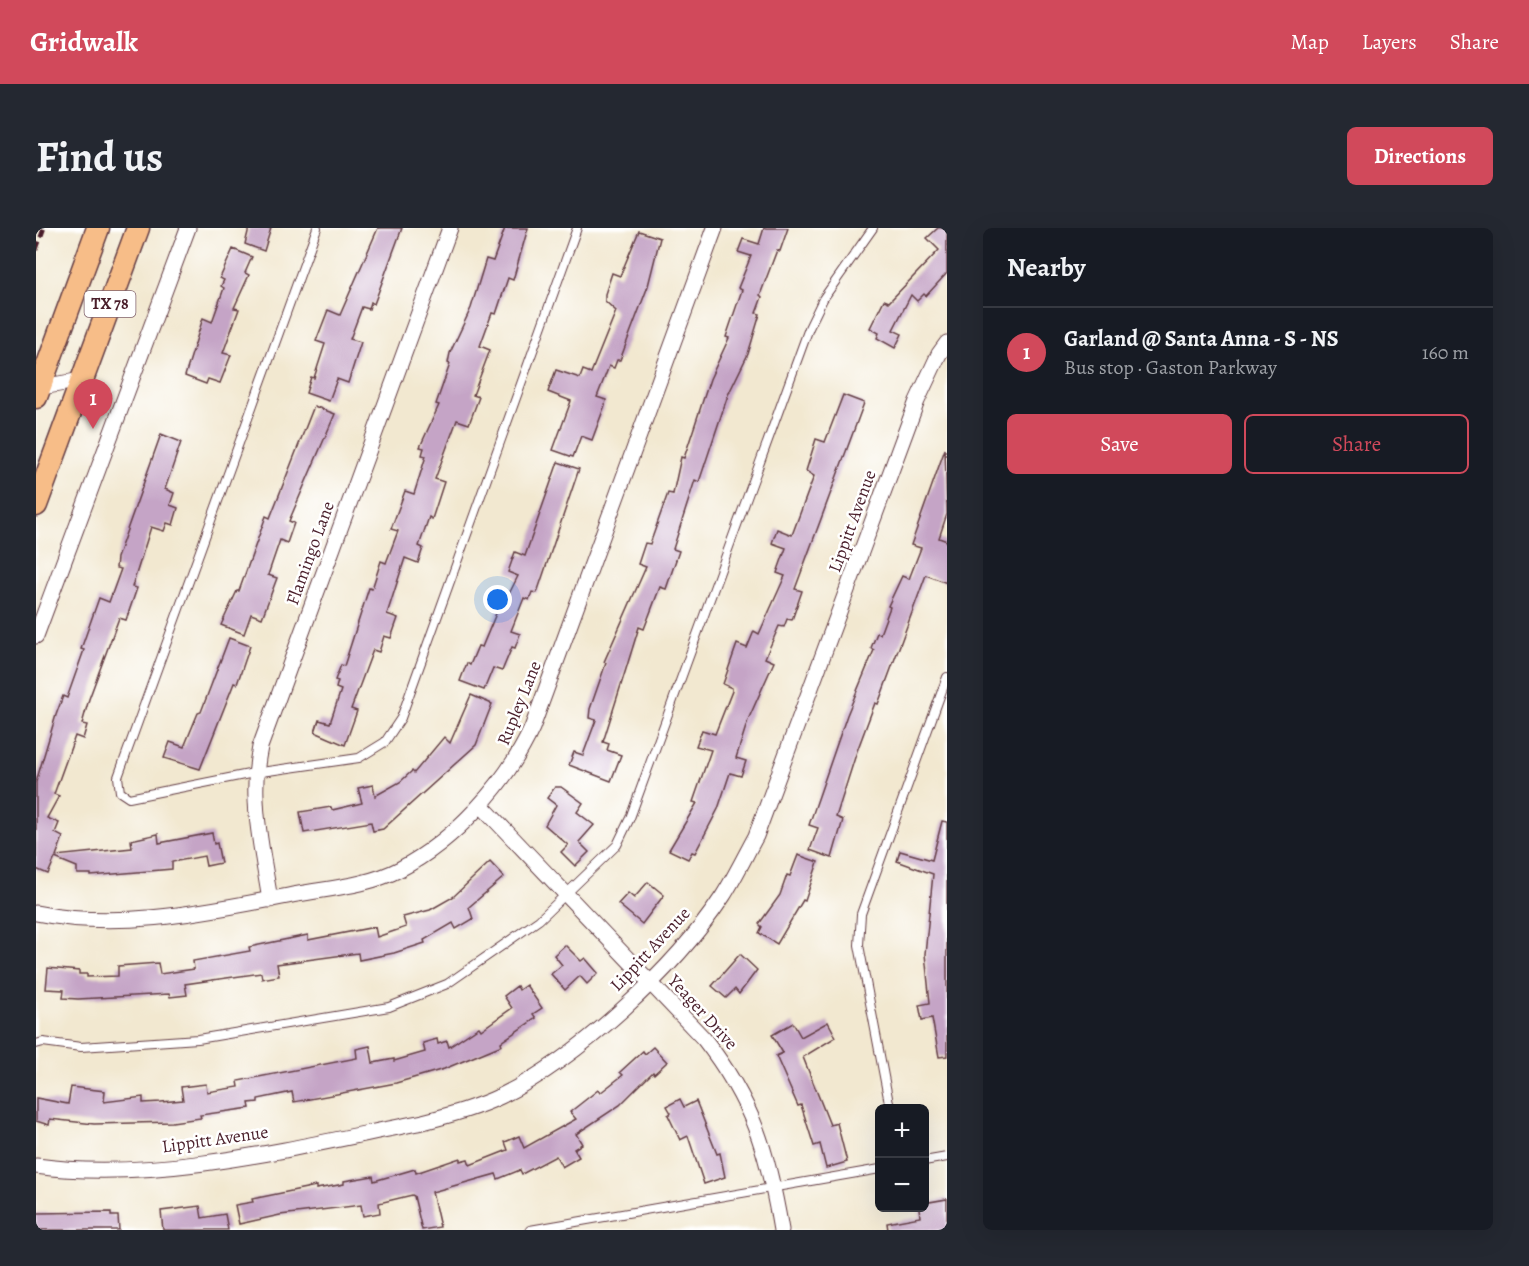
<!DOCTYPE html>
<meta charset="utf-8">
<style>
body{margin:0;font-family:Alegreya,serif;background:#242831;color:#f1f3f6}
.controls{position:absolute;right:18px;bottom:18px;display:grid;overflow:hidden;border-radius:9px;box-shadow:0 6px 24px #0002}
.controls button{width:54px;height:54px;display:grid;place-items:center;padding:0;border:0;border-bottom:2px solid #363941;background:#171b24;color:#f1f3f6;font:30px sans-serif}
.you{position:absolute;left:462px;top:372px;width:21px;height:21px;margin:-15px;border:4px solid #fff;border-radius:50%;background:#1a73e8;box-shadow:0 0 0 9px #1a73e833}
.badge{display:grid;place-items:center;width:39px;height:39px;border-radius:50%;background:#d1495b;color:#fff;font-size:20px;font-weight:700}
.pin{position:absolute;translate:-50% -50px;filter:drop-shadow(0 2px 3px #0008)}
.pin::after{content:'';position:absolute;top:32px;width:21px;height:18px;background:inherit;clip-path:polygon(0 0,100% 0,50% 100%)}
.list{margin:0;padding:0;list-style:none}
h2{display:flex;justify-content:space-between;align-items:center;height:78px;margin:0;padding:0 24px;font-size:26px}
h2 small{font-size:20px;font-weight:400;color:#9ea1a6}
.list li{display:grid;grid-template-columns:39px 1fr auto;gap:18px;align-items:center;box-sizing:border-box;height:90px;padding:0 24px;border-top:2px solid #363941}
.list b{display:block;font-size:22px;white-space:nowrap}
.list p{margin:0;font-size:20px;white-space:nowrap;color:#9ea1a6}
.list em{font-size:20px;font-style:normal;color:#9ea1a6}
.actions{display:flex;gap:12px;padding:18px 24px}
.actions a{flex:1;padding:14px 0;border:2px solid #d1495b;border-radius:9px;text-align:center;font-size:21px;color:#d1495b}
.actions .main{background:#d1495b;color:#fff}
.map{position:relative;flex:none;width:911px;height:1002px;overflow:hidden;border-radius:9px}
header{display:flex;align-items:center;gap:36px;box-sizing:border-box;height:84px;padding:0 30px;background:#d1495b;color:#fff}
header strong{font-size:28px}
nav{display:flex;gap:33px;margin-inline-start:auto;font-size:21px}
.intro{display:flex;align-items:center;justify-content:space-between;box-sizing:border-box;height:144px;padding:0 36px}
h1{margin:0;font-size:42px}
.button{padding:15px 27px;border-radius:9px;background:#d1495b;color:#fff;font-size:21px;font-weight:700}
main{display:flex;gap:36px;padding:0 36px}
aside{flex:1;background:#171b24;border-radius:9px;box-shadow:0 6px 24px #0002}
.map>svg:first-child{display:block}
.building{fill:#c5a4c6}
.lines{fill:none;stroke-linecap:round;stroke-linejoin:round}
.service-casing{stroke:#633d44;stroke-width:10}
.minor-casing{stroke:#633d44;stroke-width:17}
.primary-casing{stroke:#633d44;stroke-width:25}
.service{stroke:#fff;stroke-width:8}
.minor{stroke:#fff;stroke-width:15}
.primary{stroke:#f7bd88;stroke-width:22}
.rail{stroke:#4a1f2b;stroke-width:4.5;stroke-dasharray:9 4.5;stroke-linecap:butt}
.labels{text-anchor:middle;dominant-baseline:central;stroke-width:5;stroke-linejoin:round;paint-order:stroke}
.shield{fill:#fff;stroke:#80626b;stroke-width:1.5}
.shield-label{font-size:16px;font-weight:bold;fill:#4a1f2b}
.street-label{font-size:18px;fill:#4a1f2b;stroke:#fff}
</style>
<header>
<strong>Gridwalk</strong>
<nav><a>Map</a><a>Layers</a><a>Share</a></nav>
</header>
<div class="intro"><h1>Find us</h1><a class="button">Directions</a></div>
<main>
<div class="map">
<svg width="911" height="1002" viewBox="0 0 911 1002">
<rect width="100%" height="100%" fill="#fff"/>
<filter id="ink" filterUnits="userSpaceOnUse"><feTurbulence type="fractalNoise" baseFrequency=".0167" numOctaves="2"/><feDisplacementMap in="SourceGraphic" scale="12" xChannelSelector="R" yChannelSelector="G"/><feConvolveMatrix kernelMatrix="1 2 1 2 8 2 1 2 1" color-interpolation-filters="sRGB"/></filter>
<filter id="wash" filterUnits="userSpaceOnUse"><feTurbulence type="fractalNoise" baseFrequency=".008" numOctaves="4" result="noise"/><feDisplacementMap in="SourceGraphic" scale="24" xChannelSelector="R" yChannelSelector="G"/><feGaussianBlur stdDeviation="1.35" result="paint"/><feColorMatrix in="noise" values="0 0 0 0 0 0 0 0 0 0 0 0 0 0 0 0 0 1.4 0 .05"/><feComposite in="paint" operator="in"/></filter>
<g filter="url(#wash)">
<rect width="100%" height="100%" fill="#f2e8d0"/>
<g id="blocks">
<g class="building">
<polygon points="213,0 235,0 228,23 209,16"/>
<polygon points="342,0 366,0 338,76 335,74 333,81 326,79 314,111 325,114 312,155 301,151 293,173 270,165 275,149 278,150 289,116 280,113 292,82 304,87"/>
<polygon points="469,0 492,0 477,52 472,50 460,86 456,85 444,118 454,122 437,167 443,169 433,196 421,192 399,251 408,254 396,291 393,289 383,318 387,320 382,335 369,330 351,386 362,390 355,410 348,408 343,424 337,422 315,481 321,483 309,517 279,504 283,492 294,495 305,462 300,460 302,453 299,452 305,437 308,438 333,360 336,361 345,333 350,335 362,303 355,301 369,263 378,266 390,228 386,227 388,220 384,219 403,177 400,176 414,136 412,135 414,125 435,80 450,31 457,33"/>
<polygon points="728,0 752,0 744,23 741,22 724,67 726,69 720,85 724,86 712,126 692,167 663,254 659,252 637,321 643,323 630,361 624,359 608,401 603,399 590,441 567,514 573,516 571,522 585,527 575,553 533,537 538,524 547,527 560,492 553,490 554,481 570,435 568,434 610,339 602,336 609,315 614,316 632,265 637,266 645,229 648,230 674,151 693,110 690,109 706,62 702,60 715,28 702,24 707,11 723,16"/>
<polygon points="902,0 911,0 911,45 890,68 888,66 881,73 875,67 857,102 866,106 859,120 841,110 843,105 834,100 848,72 853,74 903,22 891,10"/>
<polygon points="603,3 624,10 612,58 584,132 581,132 578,140 573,138 561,169 570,172 569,177 556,212 545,208 537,229 517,222 535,173 512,164 520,142 544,150 547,142 555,145 580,83 569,73 569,66 576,45 584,48"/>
<polygon points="197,21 216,29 209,45 213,47 198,80 203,81 187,125 195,127 184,155 172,151 170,156 149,148 167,90 176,94 188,60 185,58 188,52 184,50"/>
<polygon points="807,167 828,175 759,361 766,363 756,392 751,391 748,399 743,398 729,430 738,434 712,492 700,530 710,533 705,548 694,545 682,581 659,625 656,624 652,631 633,622 661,575 657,574 675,522 660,518 666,502 679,506 696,463 696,460 687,456 701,416 711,420 718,403 723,406 749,348 741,345 750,320 736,315 741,301 756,307 778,248 770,243 780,211 789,214"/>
<polygon points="278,178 299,186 253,293 258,295 251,315 244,312 232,347 241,350 226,390 215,386 208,406 185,397 201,363 203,363 230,288 234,290"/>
<polygon points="125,206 145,214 129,261 138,265 134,277 142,280 137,297 131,295 128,303 115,299 96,359 101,360 90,392 83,390 53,471 46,496 51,497 47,511 39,508 18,566 23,568 11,590 23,595 19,605 27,609 20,628 96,620 95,612 122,606 123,615 176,605 178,616 181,615 185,635 170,638 168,628 136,634 136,641 55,648 55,646 41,646 41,639 19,630 12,646 0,641 0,554 20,487 27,468 31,470 48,422 45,421 63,370 73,374 85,341 80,340 81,330"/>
<polygon points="909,221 911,286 903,310 911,313 911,355 890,347 842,476 839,475 821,523 800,589 807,592 796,630 774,622 782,600 773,597 811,487 838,422 835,420 841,405 844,406 854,379 852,378 866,348 873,351 885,320 875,317"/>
<polygon points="522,234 543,241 501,365 496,364 493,372 488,370 475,403 484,406 479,420 476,419 466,443 457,440 448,462 424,453 431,435 434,437 442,418 446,419 464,376 467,378 482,348 472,344 479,324 489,328"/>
<polygon points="193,410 214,418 201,456 198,455 164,541 128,530 134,514 148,519 162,485 165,484"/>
<polygon points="435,467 456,476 440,517 347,601 337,603 335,594 268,605 264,584 295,579 296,582 326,575 322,560 337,557 339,568 364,554 376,543 378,545 408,509 414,515"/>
<polygon points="519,559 525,559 547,575 541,584 558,597 543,614 553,624 539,638 525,624 532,617 509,597 520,577 511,570"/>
<polygon points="906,593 911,594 911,828 903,829 896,790 886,792 883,777 894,775 889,726 897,646 861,633 864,623 896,632"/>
<polygon points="762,627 782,634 769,673 767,672 741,716 723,705 726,699 723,696 744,667 751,647 754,648"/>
<polygon points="454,634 468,649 433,679 437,691 420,701 417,695 388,712 389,715 358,725 323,732 322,725 241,736 243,748 226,751 225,745 149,756 151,767 134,769 133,766 42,771 27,770 28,762 10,761 12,740 43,743 43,746 51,746 51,749 82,748 82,738 122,735 124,746 158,741 157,733 214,723 213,719 272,707 272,712 339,699 341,709 370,699 367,689 394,682 417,669"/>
<polygon points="612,654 628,667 606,696 582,676 592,665 598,670"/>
<polygon points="529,717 545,733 549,730 562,745 551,756 544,748 529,762 515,746 526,737 518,727"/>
<polygon points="704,726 721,742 703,766 699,761 690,770 676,758"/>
<polygon points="490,757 506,780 497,786 500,790 465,814 466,817 408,841 360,855 258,874 256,864 222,871 222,874 213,875 214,880 164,887 165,890 136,894 58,896 14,891 13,897 0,893 0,870 32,876 35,859 69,863 68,874 107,869 107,875 125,874 147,872 145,859 170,856 171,864 203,859 202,853 321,830 320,821 334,818 337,835 358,831 358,833 389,824 387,815 401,811 402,816 411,813 413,819 443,799 445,802 476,780 468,768 481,758 483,762"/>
<polygon points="792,794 800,809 767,829 794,897 801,895 811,934 790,940 784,916 778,918 765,877 762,878 740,828 747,825 736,807 757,795 765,809"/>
<polygon points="617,819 631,834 618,846 617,844 584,877 540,906 546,916 538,921 543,929 526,939 520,928 486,946 484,942 462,951 460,946 396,964 404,999 386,1002 378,968 376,967 343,975 344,985 327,988 325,977 244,987 203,996 199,977 217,974 216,971 280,958 280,961 308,956 308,953 337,948 338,953 379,941 380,945 424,930 424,933 432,931 434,937 472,922 469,914 483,908 488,920 540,891 534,884 562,862 564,865 587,847 584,844 607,823 609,826"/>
<polygon points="644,871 648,879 660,873 681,926 684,925 689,949 668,956 652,908 644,912 632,887 635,885 631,878"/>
<polygon points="911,971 911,1002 852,1002 851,995 884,989 883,980 888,980 888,975"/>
<polygon points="164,978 166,990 189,986 192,1002 127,1002 125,983"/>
<polygon points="75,984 75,988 82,988 83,1002 0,1002 0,985"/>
</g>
</g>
</g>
<g filter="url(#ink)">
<use href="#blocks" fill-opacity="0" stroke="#633d44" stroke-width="1.5"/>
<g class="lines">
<defs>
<g id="service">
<polyline points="281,0 82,549 84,564 93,570 218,545 323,530 349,514 365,490 541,0"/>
<polyline points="0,816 7,814 45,819 162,811 353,779 411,756 503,692 581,617 594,590 773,100 787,71 837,0"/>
<polyline points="854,880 823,717 825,686 911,449"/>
<polyline points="888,933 911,929"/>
<polyline points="494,1002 844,941"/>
</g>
<g id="minor">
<polyline points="0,160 46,152"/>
<polyline points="0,408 152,0"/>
<path d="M445 577 668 811C717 874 732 924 745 1002"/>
<path d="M234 672C226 621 213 570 224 519L414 0"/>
<path d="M0 685C87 703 177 682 262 666 296 660 334 657 364 641 418 613 471 555 496 500L679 0"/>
<path d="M0 938C123 955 265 918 387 894 413 887 440 880 465 868 542 830 639 741 687 668 699 649 709 628 720 608L881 173 903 126 911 115"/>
</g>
<g id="primary">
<polyline points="0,169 62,0"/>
<polyline points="0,277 102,0"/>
</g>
</defs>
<use href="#service" class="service-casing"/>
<use href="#minor" class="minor-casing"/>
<use href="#primary" class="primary-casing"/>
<use href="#service" class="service"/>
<use href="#minor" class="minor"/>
<use href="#primary" class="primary"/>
<polyline class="rail" points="0,22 8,0"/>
</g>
</g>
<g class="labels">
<rect class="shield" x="48.5" y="63" width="51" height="26" rx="4.5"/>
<g class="shield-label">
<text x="74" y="76">TX 78</text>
</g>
<g class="street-label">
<text transform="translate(816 293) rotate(-70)">Lippitt Avenue</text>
<text transform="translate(274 325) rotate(-70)">Flamingo Lane</text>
<text transform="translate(483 475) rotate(-68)">Rupley Lane</text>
<text transform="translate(614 721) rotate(-47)">Lippitt Avenue</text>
<text transform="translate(667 784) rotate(48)">Yeager Drive</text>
<text transform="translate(179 911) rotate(-8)">Lippitt Avenue</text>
</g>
</g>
</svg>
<div class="controls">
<button>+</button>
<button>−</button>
</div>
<div class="you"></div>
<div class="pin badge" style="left:57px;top:201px">1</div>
</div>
<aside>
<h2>Nearby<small></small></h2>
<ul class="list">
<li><span class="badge">1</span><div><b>Garland @ Santa Anna - S - NS</b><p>Bus stop · Gaston Parkway</p></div><em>160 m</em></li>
</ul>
<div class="actions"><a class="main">Save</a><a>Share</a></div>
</aside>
</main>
